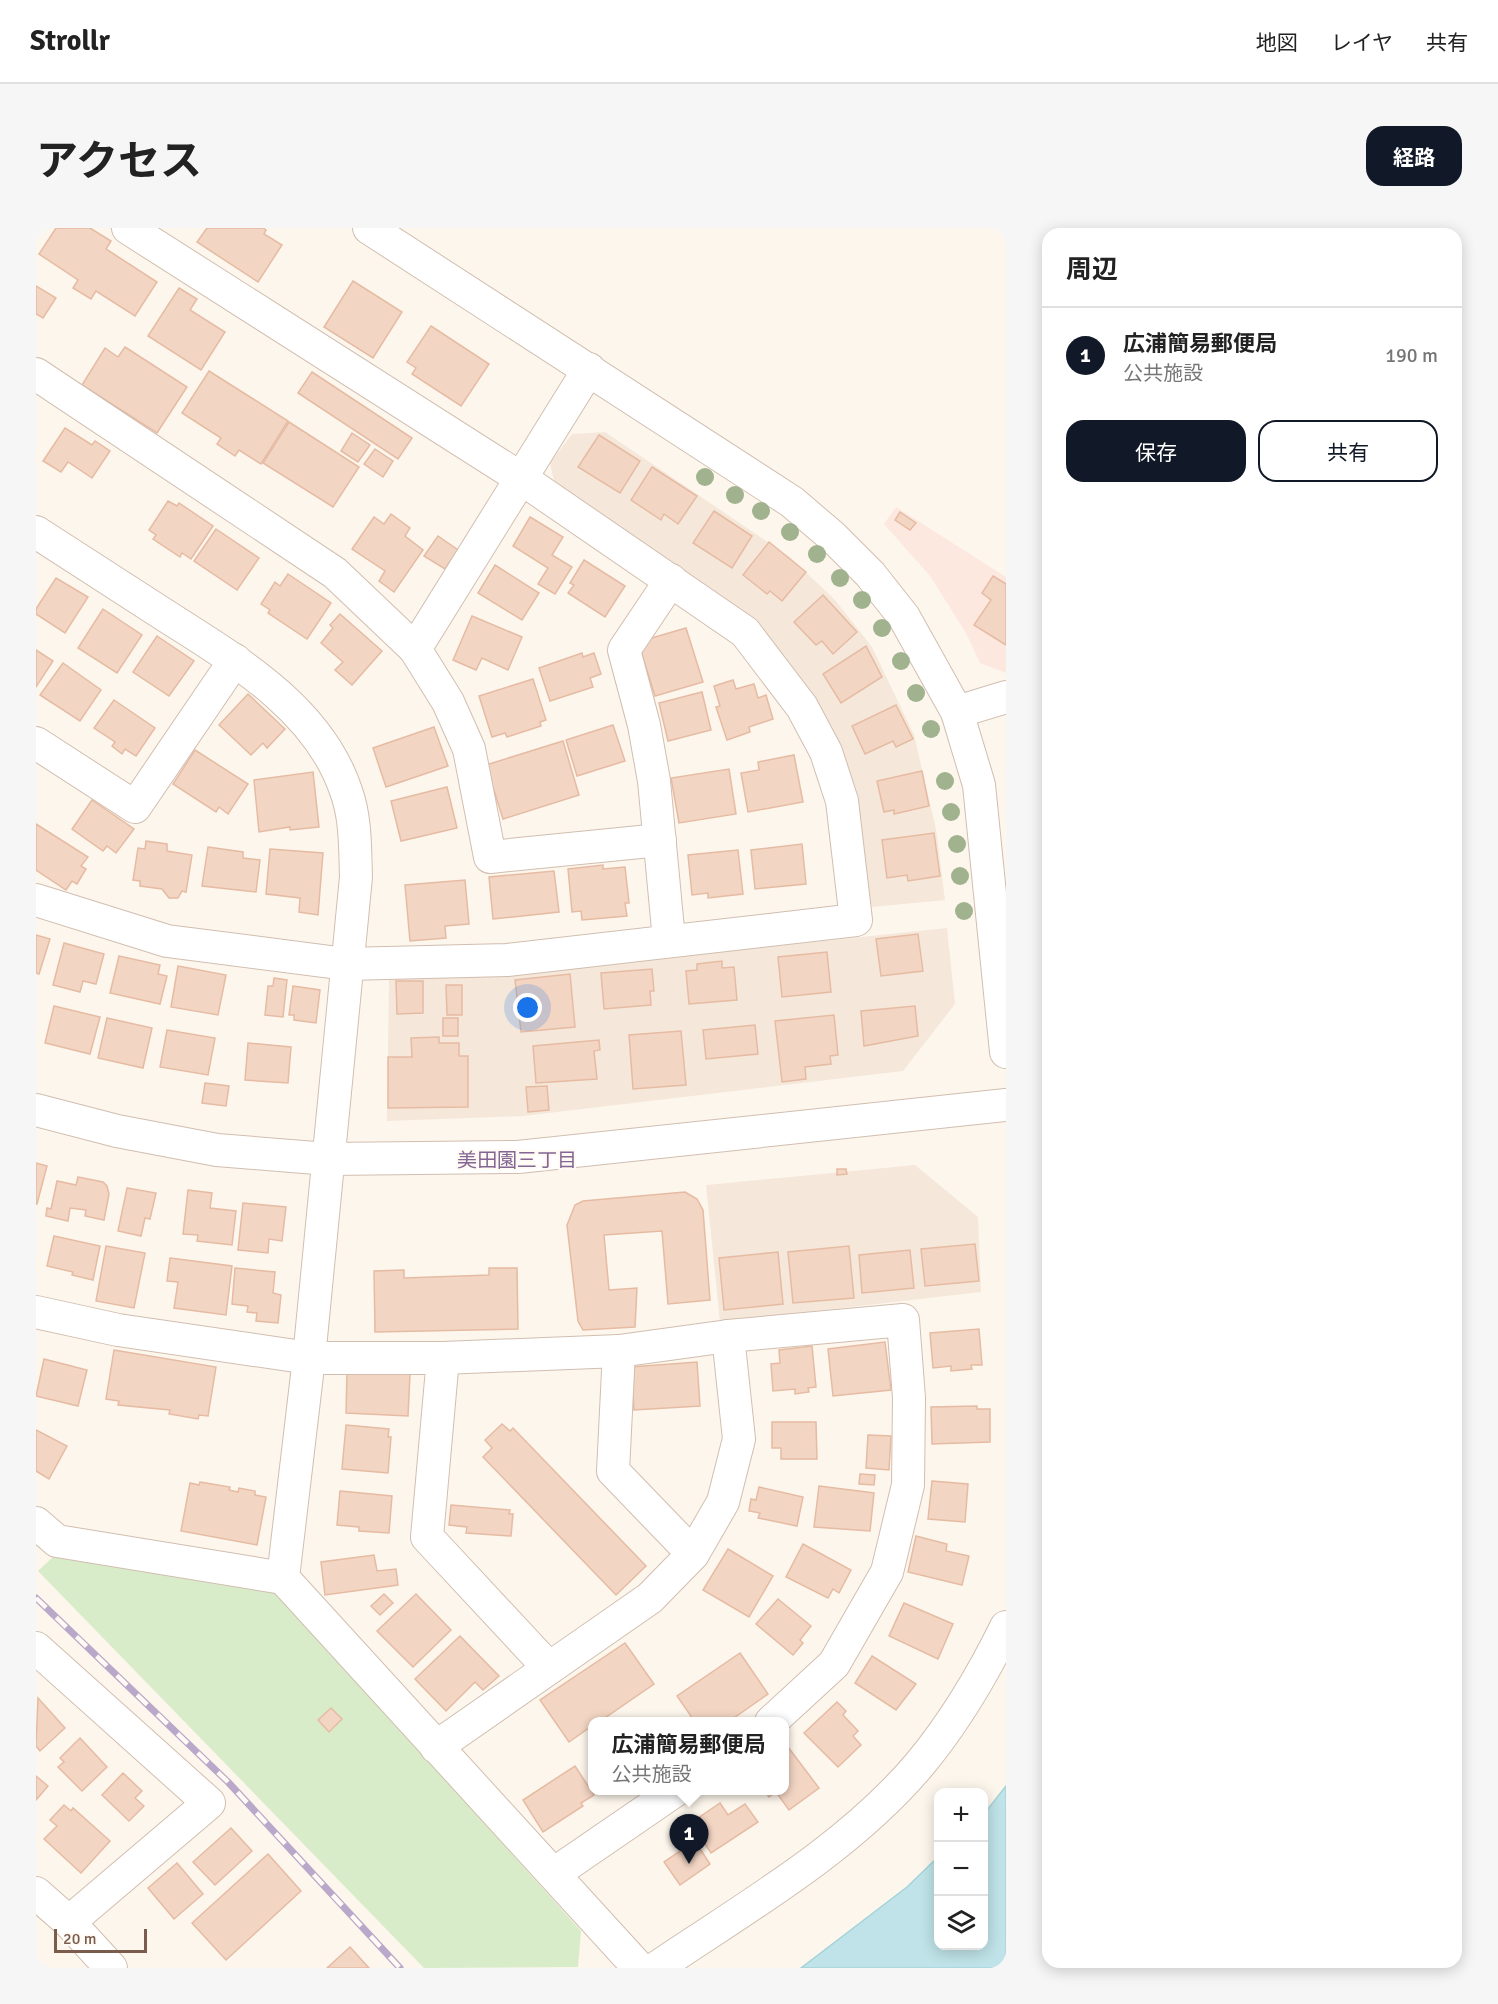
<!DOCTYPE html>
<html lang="ja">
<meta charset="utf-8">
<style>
body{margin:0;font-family:Signika,"Noto Sans JP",sans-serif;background:#f6f6f6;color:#222}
.controls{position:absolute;right:18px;bottom:18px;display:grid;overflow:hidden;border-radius:12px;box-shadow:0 3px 15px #0003}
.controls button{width:54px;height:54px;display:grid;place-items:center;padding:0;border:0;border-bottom:2px solid #e0e0e0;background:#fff;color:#222;font:30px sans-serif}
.scale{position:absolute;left:18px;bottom:15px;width:93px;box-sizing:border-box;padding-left:6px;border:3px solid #7a5c4d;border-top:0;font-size:16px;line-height:21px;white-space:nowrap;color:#7a5c4d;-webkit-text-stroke:4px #fffaf3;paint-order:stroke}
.you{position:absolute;left:492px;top:780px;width:21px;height:21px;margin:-15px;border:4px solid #fff;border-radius:50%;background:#1a73e8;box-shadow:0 0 0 9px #1a73e833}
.badge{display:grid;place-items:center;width:39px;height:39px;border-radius:50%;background:#111827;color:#fff;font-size:20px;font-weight:700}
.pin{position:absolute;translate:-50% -50px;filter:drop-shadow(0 2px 3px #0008)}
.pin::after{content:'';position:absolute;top:32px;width:21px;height:18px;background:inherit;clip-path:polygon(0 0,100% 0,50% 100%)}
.popup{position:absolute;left:552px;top:1489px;width:201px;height:78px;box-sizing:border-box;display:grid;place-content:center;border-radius:12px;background:#fff;filter:drop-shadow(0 2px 4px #0005);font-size:20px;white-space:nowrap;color:#767676}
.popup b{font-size:22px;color:#222}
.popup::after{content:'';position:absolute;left:50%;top:100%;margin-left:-12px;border:12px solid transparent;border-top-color:#fff}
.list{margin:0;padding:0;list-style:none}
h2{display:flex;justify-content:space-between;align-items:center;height:78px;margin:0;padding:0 24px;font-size:26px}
h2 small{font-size:20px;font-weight:400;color:#767676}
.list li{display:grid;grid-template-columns:39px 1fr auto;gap:18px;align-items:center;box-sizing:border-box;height:96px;padding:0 24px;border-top:2px solid #e0e0e0}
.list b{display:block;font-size:22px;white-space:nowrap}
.list p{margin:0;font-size:20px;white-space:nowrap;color:#767676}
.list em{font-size:20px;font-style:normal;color:#767676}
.actions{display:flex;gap:12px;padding:18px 24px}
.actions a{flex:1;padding:14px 0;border:2px solid #111827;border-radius:18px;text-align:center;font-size:21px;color:#111827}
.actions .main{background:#111827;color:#fff}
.icon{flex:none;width:33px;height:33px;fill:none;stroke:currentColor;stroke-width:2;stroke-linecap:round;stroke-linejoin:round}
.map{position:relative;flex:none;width:970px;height:1740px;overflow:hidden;border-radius:18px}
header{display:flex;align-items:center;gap:36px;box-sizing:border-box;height:84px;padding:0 30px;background:#fff;border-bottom:2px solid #e0e0e0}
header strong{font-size:28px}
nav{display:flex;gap:33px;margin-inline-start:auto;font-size:21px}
.intro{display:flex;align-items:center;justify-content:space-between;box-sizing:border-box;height:144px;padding:0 36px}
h1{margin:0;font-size:42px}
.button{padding:15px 27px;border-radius:18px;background:#111827;color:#fff;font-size:21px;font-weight:700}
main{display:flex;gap:36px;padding:0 36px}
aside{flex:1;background:#fff;border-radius:18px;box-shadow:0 3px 15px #0003}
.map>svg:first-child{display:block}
.residential{fill:#f5e8da}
.commercial{fill:#fde8e0}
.green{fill:#d8ecc9}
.water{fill:#bfe3e8;stroke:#a5d3da;stroke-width:1.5}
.building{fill:#f3d5c3;stroke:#e6bba3;stroke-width:1.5}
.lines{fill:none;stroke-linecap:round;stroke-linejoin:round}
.minor-casing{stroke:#d1beb0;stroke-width:34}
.minor{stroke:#fff;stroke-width:32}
.rail-casing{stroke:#b9a8c9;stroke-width:7}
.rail{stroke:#fffaf3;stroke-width:4.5;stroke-dasharray:14;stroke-linecap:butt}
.tree{fill:#a0b28e}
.labels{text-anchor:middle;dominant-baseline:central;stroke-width:4.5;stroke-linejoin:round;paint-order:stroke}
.neighbourhood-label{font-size:20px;fill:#846695;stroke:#fffaf3}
</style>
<header>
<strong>Strollr</strong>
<nav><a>地図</a><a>レイヤ</a><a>共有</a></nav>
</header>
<div class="intro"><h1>アクセス</h1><a class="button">経路</a></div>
<main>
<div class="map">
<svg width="970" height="1740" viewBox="0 0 970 1740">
<rect width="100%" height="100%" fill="#fdf6ec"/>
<g class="residential">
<polygon points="569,204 754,329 799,372 836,419 878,507 900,601 909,672 836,679 816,556 768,460 520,262 514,235 536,206"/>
<polygon points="911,700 919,776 867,843 487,888 351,893 353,749 473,746"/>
<polygon points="879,937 942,989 945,1064 684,1094 670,957"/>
</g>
<polygon class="commercial" points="860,279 970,349 970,445 944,435 930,405 894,348 848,296"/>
<polygon class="green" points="18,1328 241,1365 545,1703 542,1739 388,1740 2,1343"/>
<polygon class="water" points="970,1558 970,1740 765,1740 871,1659 902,1629 902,1718 948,1718 948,1586"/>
<g class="building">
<polygon points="20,0 54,0 75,13 70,21 121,54 99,88 60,63 55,71 37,60 42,52 3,26"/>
<polygon points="171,0 227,0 230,2 228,6 246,17 222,54 161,14"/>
<polygon points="317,53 366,84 337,130 288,99"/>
<polygon points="0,58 20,70 7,90 0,86"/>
<polygon points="143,60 161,71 154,82 189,104 165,142 112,108"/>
<polygon points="395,98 453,136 425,178 376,146 380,140 371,134"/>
<polygon points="89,119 151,159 121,205 46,157 69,120 82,129"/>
<polygon points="173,143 252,193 225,236 203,222 199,228 181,216 185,210 146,185"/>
<polygon points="276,144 376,210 362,231 262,165"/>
<polygon points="253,194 323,239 297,279 227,235"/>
<polygon points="29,200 56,217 59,213 74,223 56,250 32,234 25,244 7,233"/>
<polygon points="316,205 334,217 322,234 305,223"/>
<polygon points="563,207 604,233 584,265 542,239"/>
<polygon points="339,221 357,233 347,249 328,236"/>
<polygon points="616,239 661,268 642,296 628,286 625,292 595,272"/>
<polygon points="132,273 141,278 143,275 177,298 155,331 146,325 144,329 117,311 120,307 113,302"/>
<polygon points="678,283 716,308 696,340 657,315"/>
<polygon points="864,284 880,295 874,302 859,292"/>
<polygon points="355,286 374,300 369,308 387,322 358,364 343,353 349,343 316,321 338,289 348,296"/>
<polygon points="494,289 527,309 516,327 536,339 519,366 502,356 512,340 477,318"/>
<polygon points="180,301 223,330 201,362 158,333"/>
<polygon points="402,308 422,322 409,341 388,328"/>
<polygon points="733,314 770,344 746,373 734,363 731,366 707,347"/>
<polygon points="548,332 589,358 569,389 532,365 538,357 534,355"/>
<polygon points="459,337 503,365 486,392 442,365"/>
<polygon points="252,346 295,375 271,411 232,385 234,382 225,376 239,354 244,358"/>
<polygon points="957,348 970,356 970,417 938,397 955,372 946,365"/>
<polygon points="20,350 52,369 29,405 0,386 0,381"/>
<polygon points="787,367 821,404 797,426 786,413 780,417 758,394"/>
<polygon points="67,381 106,407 81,445 42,420"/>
<polygon points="304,386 346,423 316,457 299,442 307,434 285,415 297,400 294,397"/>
<polygon points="436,388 486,409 472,442 446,430 440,442 417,432"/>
<polygon points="650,400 667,454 619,468 602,414"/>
<polygon points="121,408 158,433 133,468 97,444"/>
<polygon points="830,418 846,449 805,475 787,446"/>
<polygon points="0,422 17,433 0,459"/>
<polygon points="546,425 547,429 558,425 565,446 554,450 557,459 514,473 503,440"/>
<polygon points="27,435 65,462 44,493 4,467"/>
<polygon points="497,451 510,492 504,494 505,498 471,509 469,505 456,509 443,468"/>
<polygon points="697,452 700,461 718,456 722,470 730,467 737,491 713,499 714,504 691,512 680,479 684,478 678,458"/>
<polygon points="666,464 675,502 632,513 623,475"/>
<polygon points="212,466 249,501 231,520 227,515 215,527 183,497"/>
<polygon points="78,472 119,500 100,528 89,521 86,526 76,518 79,514 58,500"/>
<polygon points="860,477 877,511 860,519 857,513 829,526 816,498"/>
<polygon points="577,497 589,533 541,548 530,512"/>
<polygon points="398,499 412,538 350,559 337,520"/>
<polygon points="527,513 543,567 467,591 450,537"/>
<polygon points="159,522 212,556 192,586 183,579 180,584 137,556"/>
<polygon points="758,527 767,574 712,584 705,545 723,542 722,534"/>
<polygon points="693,541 700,586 643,595 635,550"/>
<polygon points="886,543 893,578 858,586 858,582 848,584 841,553"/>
<polygon points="277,544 283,599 254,602 254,599 223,604 218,552"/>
<polygon points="411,559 421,600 365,613 355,573"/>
<polygon points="56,572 98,601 80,625 71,618 67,623 36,601"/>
<polygon points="0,596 52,629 45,638 50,641 41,656 36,653 30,662 0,642"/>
<polygon points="898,605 904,648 872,653 871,647 851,650 846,612"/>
<polygon points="110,613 131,616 131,623 156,627 150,664 146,663 142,670 133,670 126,661 104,658 104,653 97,652 102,620 109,621"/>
<polygon points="766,616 770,656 719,661 715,622"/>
<polygon points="172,619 207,624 207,630 224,632 220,664 166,658"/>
<polygon points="234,621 287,625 282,687 263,684 264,670 230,666"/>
<polygon points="702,622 707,666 672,670 672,665 656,667 652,627"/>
<polygon points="567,637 567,641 589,639 593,675 589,675 591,688 546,692 545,683 536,684 532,641"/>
<polygon points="518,643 523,684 457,691 453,649"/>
<polygon points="429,652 433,696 409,698 410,710 374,713 369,657"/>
<polygon points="882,706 887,743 845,748 840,711"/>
<polygon points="0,707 14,711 3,746 0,745"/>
<polygon points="28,715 68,726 60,756 47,753 44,764 17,757"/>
<polygon points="791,724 795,764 746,769 742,729"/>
<polygon points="83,728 124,737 122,746 131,748 124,776 74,765"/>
<polygon points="686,733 686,740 698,739 701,772 653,776 650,743 661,742 661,736"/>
<polygon points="142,738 190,747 182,787 135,779"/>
<polygon points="616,741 618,763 614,763 615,777 568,781 565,745"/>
<polygon points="534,746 539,799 485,804 479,752"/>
<polygon points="238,750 251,752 247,789 229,787 232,758 237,758"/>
<polygon points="360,753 387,753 387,785 361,786"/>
<polygon points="410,757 426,757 426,787 411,787"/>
<polygon points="257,758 284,762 280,795 258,792 258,787 253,787"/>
<polygon points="18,778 64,789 54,826 9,815"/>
<polygon points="879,778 882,808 828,818 825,783"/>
<polygon points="798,787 802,827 794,828 795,836 769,839 770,851 746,854 739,793"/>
<polygon points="71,790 116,800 107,840 62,830"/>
<rect x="407" y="790" width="15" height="18"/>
<polygon points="719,797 722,826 670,831 667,802"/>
<polygon points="131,802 179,810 172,847 124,839"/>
<polygon points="645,803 650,857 597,861 593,807"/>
<polygon points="403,809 403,815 423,815 423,828 432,828 432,879 352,880 352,829 376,829 375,810"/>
<polygon points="563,812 564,822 558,823 561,851 500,855 497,818"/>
<polygon points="212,815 255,819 252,855 209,852"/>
<polygon points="169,855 193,858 190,878 166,875"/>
<polygon points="511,858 513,882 492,884 490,859"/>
<polygon points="0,935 11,938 1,976 0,976"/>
<polygon points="801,941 810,941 811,946 801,947"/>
<polygon points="42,949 67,954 71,958 73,966 68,992 49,988 50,982 34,980 32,993 10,988 11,980 15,981 21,953 40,957"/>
<polygon points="91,960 120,965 114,991 109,990 105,1008 82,1003"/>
<polygon points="152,962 176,965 174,980 200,983 196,1017 161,1013 162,1007 147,1006"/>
<polygon points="649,964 661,971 667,982 674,1072 632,1076 626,1003 568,1007 573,1062 601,1060 599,1099 547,1102 542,1093 531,997 539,977 547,973"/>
<polygon points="207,975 250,979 246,1013 233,1011 232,1025 202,1022"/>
<polygon points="18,1008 64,1018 57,1052 36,1047 37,1044 11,1038"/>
<polygon points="939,1016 943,1053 889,1058 885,1021"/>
<polygon points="70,1018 109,1025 98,1080 60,1073"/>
<polygon points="813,1018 818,1070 757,1075 752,1024"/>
<polygon points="874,1022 878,1060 826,1065 823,1027"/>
<polygon points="742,1024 747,1076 688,1082 683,1030"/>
<polygon points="134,1030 196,1038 190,1087 138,1080 142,1054 131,1053"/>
<polygon points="199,1040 239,1044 237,1065 245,1067 242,1095 220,1093 221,1085 211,1084 212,1078 196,1076"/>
<polygon points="453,1040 481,1040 482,1101 339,1104 338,1043 368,1042 368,1050 453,1047"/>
<polygon points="943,1101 946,1137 935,1137 936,1141 915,1143 915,1138 897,1140 894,1105"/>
<polygon points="849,1114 855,1162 797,1168 792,1121"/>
<polygon points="776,1118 780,1159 772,1160 773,1164 759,1166 759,1161 737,1163 735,1136 744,1135 743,1122"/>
<polygon points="78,1122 180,1139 172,1188 163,1187 162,1191 133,1186 134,1182 82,1177 83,1173 70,1171"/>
<polygon points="8,1131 51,1142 42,1178 0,1168"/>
<polygon points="661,1134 664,1178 598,1182 595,1139"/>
<polygon points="311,1144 374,1146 372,1188 310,1185"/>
<polygon points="941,1178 941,1181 954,1181 954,1214 896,1216 895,1179"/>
<polygon points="736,1194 780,1194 781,1231 745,1231 745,1220 736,1220"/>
<polygon points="466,1196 474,1203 477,1200 610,1338 580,1367 447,1229 456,1220 449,1212"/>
<polygon points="310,1197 353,1201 352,1209 355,1209 352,1245 306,1241"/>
<polygon points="0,1202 31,1218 13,1251 0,1243"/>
<polygon points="832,1207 855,1208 853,1242 830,1240"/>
<polygon points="824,1246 839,1247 838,1257 823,1256"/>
<polygon points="896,1253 932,1256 929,1294 892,1291"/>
<polygon points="164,1254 194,1259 193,1262 202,1264 203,1260 219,1263 219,1267 230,1269 221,1317 145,1303 154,1255 163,1257"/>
<polygon points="783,1258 838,1265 834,1303 778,1299"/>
<polygon points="723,1259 767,1269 761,1298 722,1290 724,1285 713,1283 715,1271 720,1272"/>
<polygon points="304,1263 356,1268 353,1305 323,1303 323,1299 301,1297"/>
<polygon points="415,1277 474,1282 473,1286 477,1286 475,1308 430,1305 431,1299 413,1297"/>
<polygon points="880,1308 911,1316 910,1323 933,1328 926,1357 872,1344"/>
<polygon points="767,1316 815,1342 803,1365 797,1361 792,1370 750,1349"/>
<polygon points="692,1321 737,1348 713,1389 667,1362"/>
<polygon points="338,1327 341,1343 360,1341 362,1357 289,1367 285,1334"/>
<polygon points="348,1366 357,1375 344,1387 335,1378"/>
<polygon points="380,1366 415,1402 377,1439 341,1403"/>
<polygon points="742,1371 775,1398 764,1412 767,1415 757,1427 720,1396"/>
<polygon points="868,1375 917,1396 902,1431 853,1408"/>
<polygon points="424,1408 463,1448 447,1462 439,1454 410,1483 379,1451"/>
<polygon points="589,1415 618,1456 563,1494 557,1494 557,1497 533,1514 504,1472"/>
<polygon points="704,1425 732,1466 692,1494 659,1494 641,1468"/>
<polygon points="836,1428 880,1456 860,1482 819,1455"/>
<polygon points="2,1470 29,1500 4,1523 0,1518"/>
<polygon points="801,1474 810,1483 807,1487 822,1503 817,1508 825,1517 802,1539 768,1505"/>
<polygon points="295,1480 306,1491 293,1504 282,1492"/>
<polygon points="44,1510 71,1539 46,1563 22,1539 28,1534 24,1530"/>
<polygon points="752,1519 783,1560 753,1582 740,1564 733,1569 728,1562 749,1562 749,1521"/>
<polygon points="539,1538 558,1567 545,1575 547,1578 507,1604 487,1572"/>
<polygon points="87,1545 106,1563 99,1570 108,1578 93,1593 66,1567"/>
<polygon points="0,1548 12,1558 0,1572"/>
<polygon points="684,1575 692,1587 709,1576 722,1594 675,1625 655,1595"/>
<polygon points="28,1577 35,1583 37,1580 74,1613 45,1645 8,1611 21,1598 14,1592"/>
<polygon points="195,1600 216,1623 179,1657 157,1634"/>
<polygon points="659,1613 674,1636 644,1657 628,1634"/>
<polygon points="232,1626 265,1663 190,1732 156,1695"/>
<polygon points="141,1635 167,1666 138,1691 112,1660"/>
<polygon points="314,1719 333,1740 291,1740"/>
</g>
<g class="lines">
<defs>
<g id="minor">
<polyline points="333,0 756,274 797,309 834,346 868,389 921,484 943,557 970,824"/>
<polyline points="553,141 379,421 412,474 433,521 454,629 624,612"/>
<polyline points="0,146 299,345 379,421"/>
<path d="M0 304C42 331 84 358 127 386 197 431 282 479 310 563 320 590 319 621 320 649L273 1130 247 1350 603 1740"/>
<polyline points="921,484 970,469"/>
<polyline points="0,515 99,579 199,432"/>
<polyline points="0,672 131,713 310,736 471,732 820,692 806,573 790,524 766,479 709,404 486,251 92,0"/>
<polyline points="633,712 618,553 608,497 588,422 635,352"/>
<polyline points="0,882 81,903 181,922 292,931 482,929 970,877"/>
<polyline points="0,1084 82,1102 273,1130 407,1130 583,1123 692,1108 867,1092 873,1170 872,1257 851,1344 798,1436 735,1494"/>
<polyline points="583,1123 577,1243 657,1326"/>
<polyline points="407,1130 391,1309 513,1440"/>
<polyline points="0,1295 21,1313 247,1350"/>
<polyline points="0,1420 173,1575 33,1694"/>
<polyline points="400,1519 614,1370 657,1326 687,1274 703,1211 692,1108"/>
<polyline points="519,1645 640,1562"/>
<polyline points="0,1665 33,1694 75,1740"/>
<path d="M620 1740C710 1679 812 1621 883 1537 918 1495 946 1448 970 1399"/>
</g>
</defs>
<use href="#minor" class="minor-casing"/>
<use href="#minor" class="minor"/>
<defs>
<polyline id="rail" points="0,1370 192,1554 364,1740"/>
</defs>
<use href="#rail" class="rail-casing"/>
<use href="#rail" class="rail"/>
</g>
<g class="tree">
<circle cx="669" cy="249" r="9"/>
<circle cx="699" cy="267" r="9"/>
<circle cx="725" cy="283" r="9"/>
<circle cx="754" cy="304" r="9"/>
<circle cx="781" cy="326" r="9"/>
<circle cx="804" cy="350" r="9"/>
<circle cx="826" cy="372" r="9"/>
<circle cx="846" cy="400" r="9"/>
<circle cx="865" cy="433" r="9"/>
<circle cx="880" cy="465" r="9"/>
<circle cx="895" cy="501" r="9"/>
<circle cx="909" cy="553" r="9"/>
<circle cx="915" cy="584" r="9"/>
<circle cx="921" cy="616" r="9"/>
<circle cx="924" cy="648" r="9"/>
<circle cx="928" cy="683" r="9"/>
</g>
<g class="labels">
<g class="neighbourhood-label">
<text x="481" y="932">美田園三丁目</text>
</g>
</g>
</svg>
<div class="controls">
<button>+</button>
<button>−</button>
<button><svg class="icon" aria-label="layers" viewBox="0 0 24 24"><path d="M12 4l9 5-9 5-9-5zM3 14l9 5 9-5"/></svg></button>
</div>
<div class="scale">20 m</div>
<div class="you"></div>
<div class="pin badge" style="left:653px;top:1636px">1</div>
<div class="popup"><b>広浦簡易郵便局</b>公共施設</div>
</div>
<aside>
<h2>周辺<small></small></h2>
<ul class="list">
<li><span class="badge">1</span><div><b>広浦簡易郵便局</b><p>公共施設</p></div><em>190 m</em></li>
</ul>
<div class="actions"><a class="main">保存</a><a>共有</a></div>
</aside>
</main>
